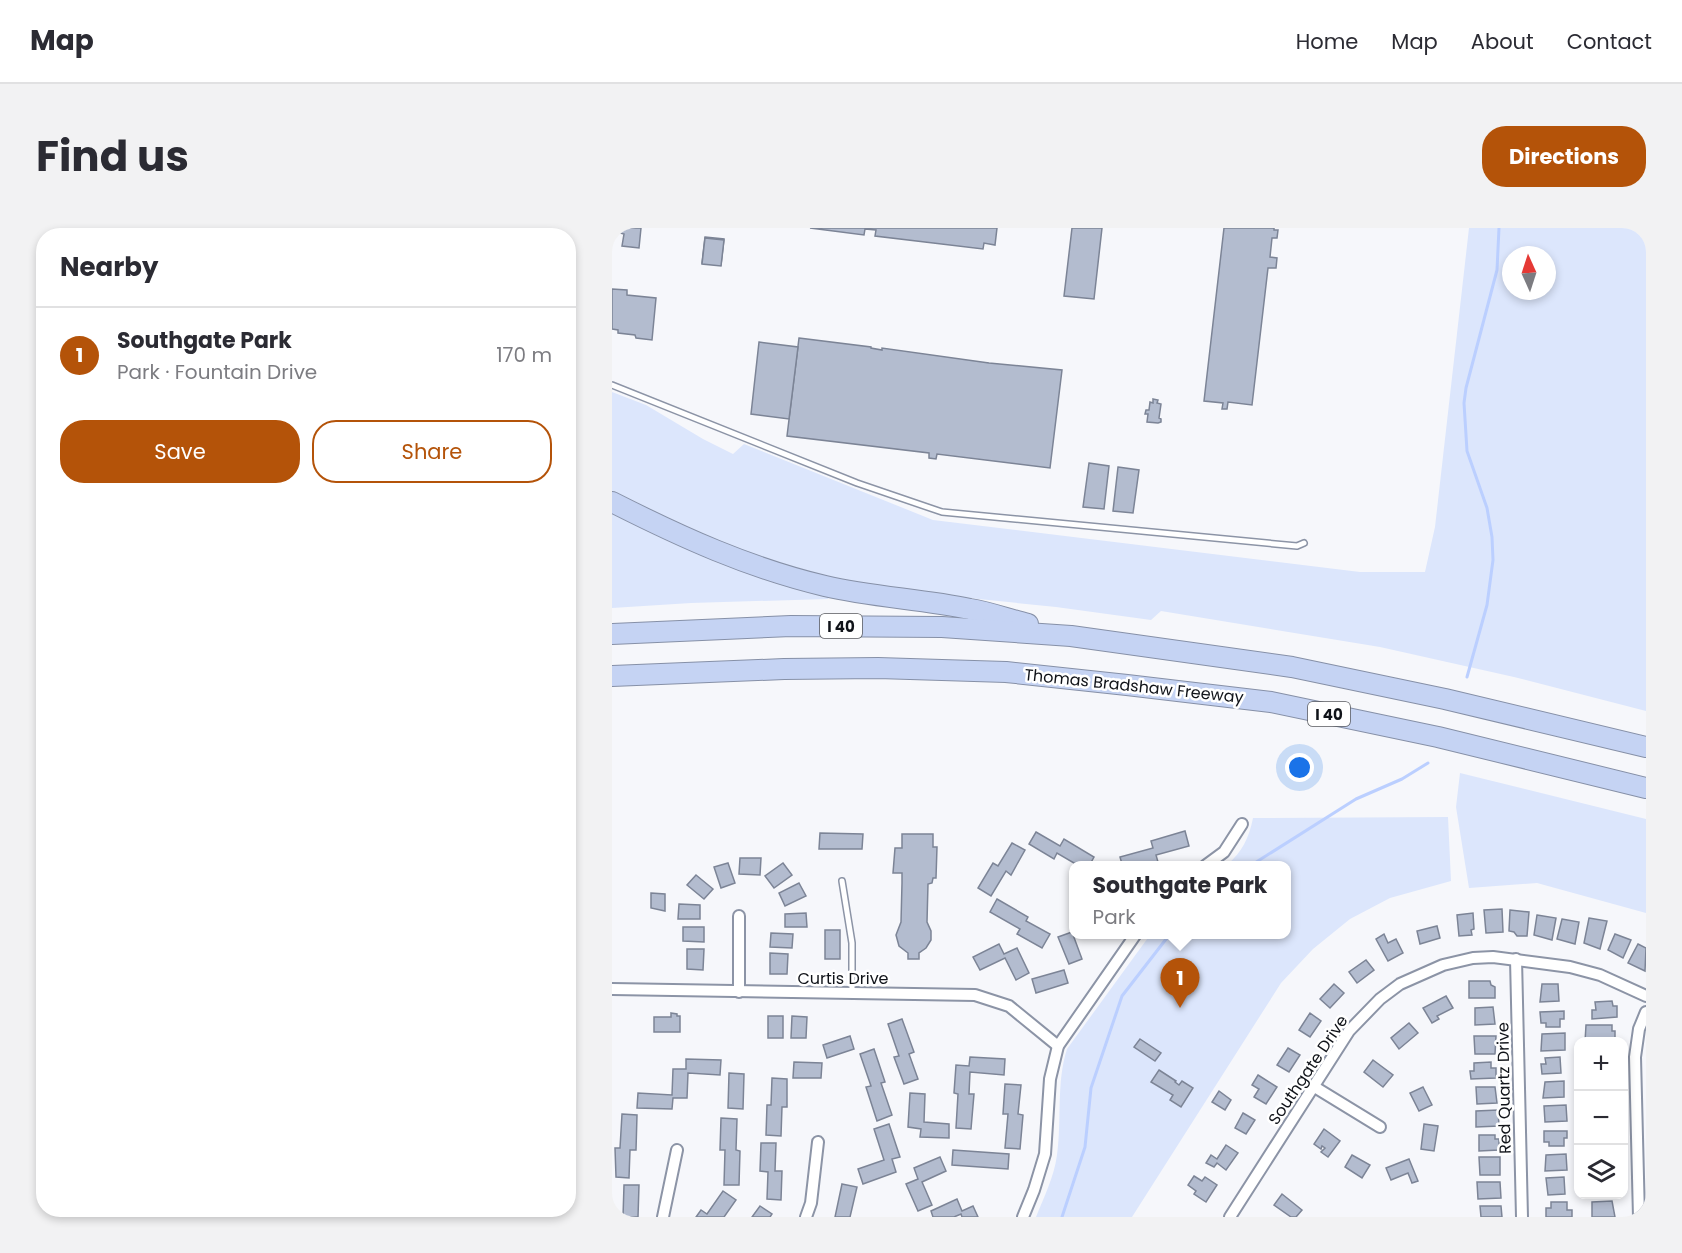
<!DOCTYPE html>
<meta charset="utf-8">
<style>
body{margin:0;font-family:Poppins,sans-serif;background:#f2f2f3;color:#2b2b33}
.controls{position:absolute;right:18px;bottom:18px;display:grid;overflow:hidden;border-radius:12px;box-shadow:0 3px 9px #0003}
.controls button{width:54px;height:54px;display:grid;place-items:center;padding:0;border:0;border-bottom:2px solid #e1e1e2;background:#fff;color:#2b2b33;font:30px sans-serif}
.compass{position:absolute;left:890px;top:18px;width:54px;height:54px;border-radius:50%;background:#fff;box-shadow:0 3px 9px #0003;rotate:357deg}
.you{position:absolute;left:688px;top:540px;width:21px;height:21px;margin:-15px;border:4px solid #fff;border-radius:50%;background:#1a73e8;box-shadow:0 0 0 9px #1a73e833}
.badge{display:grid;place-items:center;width:39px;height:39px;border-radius:50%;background:#b45309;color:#fff;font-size:20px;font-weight:700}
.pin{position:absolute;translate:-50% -50px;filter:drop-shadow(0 2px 3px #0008)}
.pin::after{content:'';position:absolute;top:32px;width:21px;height:18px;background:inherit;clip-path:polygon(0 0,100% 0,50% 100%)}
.popup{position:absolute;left:457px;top:633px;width:222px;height:78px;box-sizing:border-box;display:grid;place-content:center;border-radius:12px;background:#fff;filter:drop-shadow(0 2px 4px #0005);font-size:20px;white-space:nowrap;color:#7c7c81}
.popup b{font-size:22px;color:#2b2b33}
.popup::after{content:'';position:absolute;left:50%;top:100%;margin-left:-12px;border:12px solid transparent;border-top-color:#fff}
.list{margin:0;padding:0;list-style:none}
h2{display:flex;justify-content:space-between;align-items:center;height:78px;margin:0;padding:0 24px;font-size:26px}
h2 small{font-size:20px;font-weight:400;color:#7c7c81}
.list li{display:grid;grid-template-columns:39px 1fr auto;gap:18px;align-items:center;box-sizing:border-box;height:96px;padding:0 24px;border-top:2px solid #e1e1e2}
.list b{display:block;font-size:22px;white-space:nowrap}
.list p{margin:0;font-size:20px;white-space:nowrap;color:#7c7c81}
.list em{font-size:20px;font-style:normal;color:#7c7c81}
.actions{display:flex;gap:12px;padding:18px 24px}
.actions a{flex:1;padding:14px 0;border:2px solid #b45309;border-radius:24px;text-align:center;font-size:21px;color:#b45309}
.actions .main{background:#b45309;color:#fff}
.icon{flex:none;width:33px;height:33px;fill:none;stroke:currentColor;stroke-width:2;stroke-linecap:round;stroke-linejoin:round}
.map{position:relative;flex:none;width:1034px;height:989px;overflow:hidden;border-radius:24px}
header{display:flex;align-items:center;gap:36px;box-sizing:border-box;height:84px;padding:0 30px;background:#fff;border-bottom:2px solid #e1e1e2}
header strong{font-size:28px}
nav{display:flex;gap:33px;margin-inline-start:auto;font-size:21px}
.intro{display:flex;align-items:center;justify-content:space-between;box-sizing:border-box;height:144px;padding:0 36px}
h1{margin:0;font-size:42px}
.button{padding:15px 27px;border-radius:24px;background:#b45309;color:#fff;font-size:21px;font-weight:700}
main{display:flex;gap:36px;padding:0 36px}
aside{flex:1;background:#fff;border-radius:24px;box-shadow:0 3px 9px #0003}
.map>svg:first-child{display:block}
.green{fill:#dce6fc;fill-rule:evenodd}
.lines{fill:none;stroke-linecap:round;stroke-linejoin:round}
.stream{stroke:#bbcfff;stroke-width:3}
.building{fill:#b3bccf;stroke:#7c8496;stroke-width:1.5}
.service-casing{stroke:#8c94a6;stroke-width:8}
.minor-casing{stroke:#8c94a6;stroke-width:14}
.motorway-casing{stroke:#8690a7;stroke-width:22}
.service{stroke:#fff;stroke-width:5}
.minor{stroke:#fff;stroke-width:10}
.motorway{stroke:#c5d3f3;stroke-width:20}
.labels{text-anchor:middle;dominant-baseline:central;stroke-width:5;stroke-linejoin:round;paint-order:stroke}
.shield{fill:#fff;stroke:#585a5e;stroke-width:1.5}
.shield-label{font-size:15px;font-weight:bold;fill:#101319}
.street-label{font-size:16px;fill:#101319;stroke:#fff}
</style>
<header>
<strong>Map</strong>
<nav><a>Home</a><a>Map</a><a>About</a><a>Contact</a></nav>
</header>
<div class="intro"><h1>Find us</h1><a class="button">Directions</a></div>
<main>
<aside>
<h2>Nearby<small></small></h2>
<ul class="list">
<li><span class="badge">1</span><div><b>Southgate Park</b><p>Park · Fountain Drive</p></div><em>170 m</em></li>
</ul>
<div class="actions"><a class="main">Save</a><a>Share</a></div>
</aside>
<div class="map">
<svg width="1034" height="989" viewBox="0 0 1034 989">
<rect width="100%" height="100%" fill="#f6f7fb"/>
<g class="green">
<path d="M857 0H1034V483L902 449 768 419 549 383 539 392 444 379 298 364 218 352 150 334 0 267V164L34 177 91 211 121 226 132 216 321 292 748 344H813L823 299ZM899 27H935V63H899Z"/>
<polygon points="0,282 217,366 216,371 79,375 0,380"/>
<polygon points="848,545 1034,591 1034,685 925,655 857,660 844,579"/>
<path d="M836 589 839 653 778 670 738 691 701 721 669 755 520 989H424C432 969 442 949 445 927 450 892 444 855 455 821L538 707 674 706V638L615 637C630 624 637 610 641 590Z"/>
</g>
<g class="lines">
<g class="stream">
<polyline points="855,449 875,377 881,332 880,309 875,280 855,223 852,175 854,160 885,42 887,0"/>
<polyline points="638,638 744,571 790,551 816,535"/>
<polyline points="450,989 473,919 479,860 510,768 558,706"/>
</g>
</g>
<g class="building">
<polygon points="12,0 29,0 27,20 10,18 12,6 8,5 8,1 12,2"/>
<polygon points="198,0 385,0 383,17 372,15 371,21 263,8 264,2 253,1 252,7"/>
<polygon points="460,0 490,0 482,71 452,68"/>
<polygon points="612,0 662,0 662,2 666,2 665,10 660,10 658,29 665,30 664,40 656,40 640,177 616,174 615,181 610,181 611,175 592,173"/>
<polygon points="93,9 112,11 109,37 90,35"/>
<polygon points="93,10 112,12 109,38 90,36"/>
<polygon points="0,61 15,62 15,67 44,70 40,112 24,110 23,107 6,105 6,102 0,101"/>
<polygon points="187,110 259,119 259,120 270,122 270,120 377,135 450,142 438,240 325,226 324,231 317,230 317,225 175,208"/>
<polygon points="147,114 186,119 177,191 139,186"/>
<polygon points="541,171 546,172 545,175 549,176 547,190 549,191 549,194 546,195 535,194 536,186 533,186 534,182 537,182 538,174 541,175"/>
<polygon points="477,235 497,238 492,281 471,279"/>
<polygon points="506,239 527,242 521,285 501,283"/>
<polygon points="573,603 577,618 544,627 546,634 534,638 505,638 510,636 508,629 541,620 539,613"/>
<polygon points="424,604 448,618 452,611 482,629 477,638 467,638 445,625 442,631 417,616"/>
<polygon points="208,605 251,606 250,621 207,621"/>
<polygon points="290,606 321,606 321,619 325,619 324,650 321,650 320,655 316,656 315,694 319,703 319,712 314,720 307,725 307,731 296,731 296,725 287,718 284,707 289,694 290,655 290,645 281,645 283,620 290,620"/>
<polygon points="400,615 413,622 399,647 394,643 379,668 366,660 381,635 386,638"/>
<polygon points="128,630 149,630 148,647 127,646"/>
<polygon points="116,635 123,655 109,660 102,639"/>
<polygon points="171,635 180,647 162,660 153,648"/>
<polygon points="84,647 101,661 92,671 75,657"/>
<polygon points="187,655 194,668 173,678 167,665"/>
<polygon points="39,665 53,666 53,683 39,680"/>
<polygon points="385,671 416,689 414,693 438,706 430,720 405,706 408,701 378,684"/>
<polygon points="67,676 88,677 88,691 66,691"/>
<polygon points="890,681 891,704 874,705 872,682"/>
<polygon points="898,682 917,684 915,708 905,708 902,704 897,703"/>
<polygon points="194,685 195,699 173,699 173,686"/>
<polygon points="861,685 862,701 859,702 860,707 847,708 845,687"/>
<polygon points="925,687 944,690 940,712 922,707"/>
<polygon points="977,690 995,693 988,721 972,715"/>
<polygon points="950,691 967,694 963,716 945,711"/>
<polygon points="825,698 828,710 808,716 805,703"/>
<polygon points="71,699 92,699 92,714 71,713"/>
<rect x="213" y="702" width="15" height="29"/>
<polygon points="460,704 470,731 457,736 446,709"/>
<polygon points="159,705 181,706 180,720 158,719"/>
<polygon points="772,706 776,715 784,711 791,725 776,733 764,711"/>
<polygon points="1003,706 1019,712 1011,730 996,722"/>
<polygon points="387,716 392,726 405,720 417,745 404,752 393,730 368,742 361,729"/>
<polygon points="1026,716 1034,720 1033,743 1016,735"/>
<polygon points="75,721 92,721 91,742 75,741"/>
<polygon points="158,725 176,726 175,746 158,746"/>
<polygon points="754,732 762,742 745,755 737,744"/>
<polygon points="452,742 456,755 424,765 420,751"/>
<polygon points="857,753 878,753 879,757 883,759 883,770 857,770"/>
<polygon points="722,756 732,765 718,780 708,771"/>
<polygon points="930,756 946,756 947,773 928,774"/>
<polygon points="834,768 841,780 825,788 827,791 820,795 811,780"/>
<polygon points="1000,773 1001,778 1005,778 1005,789 980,791 980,782 984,782 983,774"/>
<polygon points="881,779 883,796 863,797 863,780"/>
<polygon points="952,783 952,791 948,791 948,799 934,799 934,795 929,795 928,784"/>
<polygon points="59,785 65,786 65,788 68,788 68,804 42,804 42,789 59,789"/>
<polygon points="698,785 709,793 698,809 687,802"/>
<rect x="156" y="788" width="15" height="22"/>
<polygon points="180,788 195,789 194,810 179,810"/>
<polygon points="290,791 302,824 297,826 306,851 292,856 282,829 287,828 276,796"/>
<polygon points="797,795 806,805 787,821 779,810"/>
<polygon points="974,797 1000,797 1000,803 1003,803 1003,813 973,814"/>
<polygon points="953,805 953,822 929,823 930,806"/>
<polygon points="238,808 242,821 215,830 211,817"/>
<polygon points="862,808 884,808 883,826 863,826"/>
<polygon points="528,811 549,825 543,833 522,819"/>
<polygon points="676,820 688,827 677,844 665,837"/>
<polygon points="262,821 273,854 269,855 280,887 265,893 254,859 259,858 248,826"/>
<polygon points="358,829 393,831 392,847 358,844 357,866 362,866 359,901 344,900 346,866 342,865 344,837 357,838"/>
<polygon points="948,829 949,845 930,846 929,836 934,836 933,830"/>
<polygon points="74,831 109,832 108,847 76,845 75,870 61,870 60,881 25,880 26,865 60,867 61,841 74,841"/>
<polygon points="761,832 781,847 771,859 752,844"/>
<polygon points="182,834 210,835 209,850 181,850"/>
<polygon points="879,834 879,840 884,840 884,850 859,851 858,843 862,843 862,835"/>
<polygon points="547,842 564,853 563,854 567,857 570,853 581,860 569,879 558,872 561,867 539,854"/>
<polygon points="117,845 132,846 131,881 116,880"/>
<polygon points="646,847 665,859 654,876 642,869 647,861 640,857"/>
<polygon points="160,850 175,851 175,879 170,879 169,908 154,907 155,877 159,877"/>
<polygon points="952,853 952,869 931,870 933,854"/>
<polygon points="393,856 409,857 406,886 411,887 408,921 393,920 396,886 391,886"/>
<polygon points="811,859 820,877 807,883 798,865"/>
<polygon points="864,859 883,859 885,875 865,876"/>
<polygon points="607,863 619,872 613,882 600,874"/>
<polygon points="298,865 313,866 312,894 337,896 337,910 308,909 309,901 296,899"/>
<polygon points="954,877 955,893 933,894 932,878"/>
<polygon points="886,882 887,898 864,899 864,883"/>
<polygon points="631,885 643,892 634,906 623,900"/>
<polygon points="10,886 25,887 24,922 18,922 17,950 4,949 3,920 8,920"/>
<polygon points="109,890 125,891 124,922 128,923 127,957 112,957 113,922 108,922"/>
<polygon points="277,896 288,929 280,931 284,944 251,956 246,941 272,932 262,901"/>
<polygon points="812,896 826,898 822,923 809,921"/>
<polygon points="712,901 728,913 716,929 709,924 713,920 710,918 709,921 702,916"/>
<polygon points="932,903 955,903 955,910 952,910 952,918 937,918 937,914 932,914"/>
<polygon points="867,907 883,907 883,911 887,911 887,922 867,923"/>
<polygon points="149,915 164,915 163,943 170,943 169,972 155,971 156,944 148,943"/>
<polygon points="614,917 626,925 614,942 605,935 602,939 594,935 599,927 605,931"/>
<polygon points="341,922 397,926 396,941 340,937"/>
<polygon points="954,926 955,942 933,943 934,927"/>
<polygon points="740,927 758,937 750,950 733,939"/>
<polygon points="328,929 334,943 310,954 320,977 306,983 294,956 306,951 302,940"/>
<polygon points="867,929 888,929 888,947 868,947"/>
<polygon points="797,931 806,953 800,955 796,945 779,952 774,940"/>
<polygon points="582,948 590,953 593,949 605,957 594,974 582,966 584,963 576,957"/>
<polygon points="952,949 953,966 936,967 934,950"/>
<polygon points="865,954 888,954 889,970 866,971"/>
<polygon points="230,956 245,959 238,989 223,989"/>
<polygon points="12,957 27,957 26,989 11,989"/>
<polygon points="111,963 124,972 112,989 84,989 89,982 95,986"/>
<polygon points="670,966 690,982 684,989 679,989 662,977"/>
<polygon points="345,971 350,983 361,978 366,989 350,989 349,986 342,989 321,989 319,983"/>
<polygon points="1000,973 1003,989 980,989 980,974"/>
<polygon points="939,974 955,974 955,982 960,982 960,989 934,989 934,980 939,980"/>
<polygon points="148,978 160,986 158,989 140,989"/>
<polygon points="868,978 889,978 890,989 869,989"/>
</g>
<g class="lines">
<defs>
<g id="service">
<polyline points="0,157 245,255 330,284 685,318 692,315"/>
<polyline points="230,653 240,715 240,765"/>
</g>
<g id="minor">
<polyline points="593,638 612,624 630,596"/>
<polyline points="127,688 127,764"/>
<polyline points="904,731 910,989"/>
<polyline points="0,761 363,767 397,778 446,818"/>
<polyline points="701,858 768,899"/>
<polyline points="51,989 65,922"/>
<polyline points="194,989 199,975 206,914"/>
<polyline points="411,989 422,962 433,926 438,851 446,818 524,706"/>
<polyline points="618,989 737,803 768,771 788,756 831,737 861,730 881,729 958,739 988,747 1034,768"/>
<polyline points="1027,989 1023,829 1027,801 1034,784"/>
</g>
<g id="motorway">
<path d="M0 274C69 309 137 340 213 358 260 369 310 371 358 381 377 384 396 391 416 396"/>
<polyline points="0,406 179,398 330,399 459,408 680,439 833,471 1034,519"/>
<polyline points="0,448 172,441 266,440 394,444 515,457 659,474 826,509 1034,560"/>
</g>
</defs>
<use href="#service" class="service-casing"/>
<use href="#minor" class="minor-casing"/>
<use href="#motorway" class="motorway-casing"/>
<use href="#service" class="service"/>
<use href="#minor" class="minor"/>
<use href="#motorway" class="motorway"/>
</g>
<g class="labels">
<g class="shield">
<rect x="208" y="386" width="42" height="24" rx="4.5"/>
<rect x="696" y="474" width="42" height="24" rx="4.5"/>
</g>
<g class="shield-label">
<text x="229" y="398">I 40</text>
<text x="717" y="486">I 40</text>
</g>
<g class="street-label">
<text transform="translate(522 458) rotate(6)">Thomas Bradshaw Freeway</text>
<text x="231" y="750">Curtis Drive</text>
<text transform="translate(696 842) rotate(-56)">Southgate Drive</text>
<text transform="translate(892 860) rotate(-91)">Red Quartz Drive</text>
</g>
</g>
</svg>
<div class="controls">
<button>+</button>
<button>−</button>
<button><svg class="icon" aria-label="layers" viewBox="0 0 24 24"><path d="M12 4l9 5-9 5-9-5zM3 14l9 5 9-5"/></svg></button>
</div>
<svg class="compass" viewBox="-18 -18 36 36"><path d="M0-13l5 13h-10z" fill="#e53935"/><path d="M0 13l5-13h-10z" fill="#7c7c81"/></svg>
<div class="you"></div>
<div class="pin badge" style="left:568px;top:780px">1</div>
<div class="popup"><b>Southgate Park</b>Park</div>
</div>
</main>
